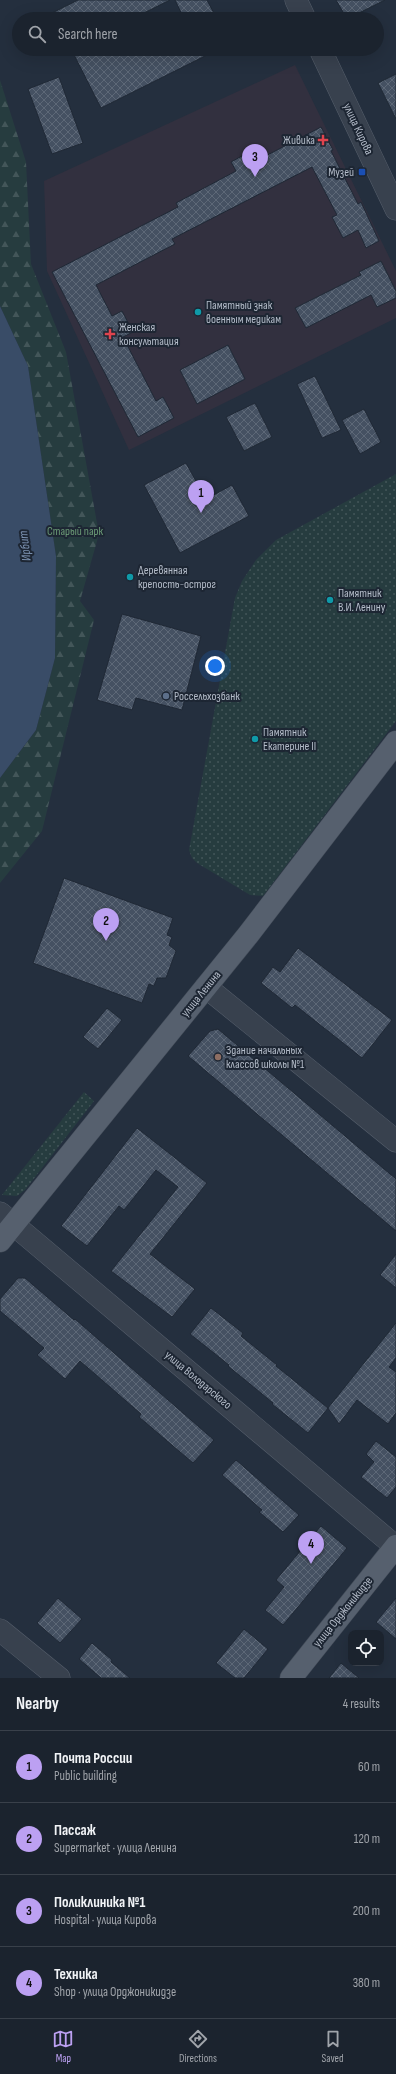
<!DOCTYPE html>
<meta charset="utf-8">
<style>
body{margin:0;font-family:"Sofia Sans Condensed",sans-serif;background:#282f3a;color:#f1f3f6}
.controls{position:absolute;right:12px;bottom:12px;display:grid;overflow:hidden;border-radius:8px;box-shadow:0 4px 16px #0002}
.controls button{width:36px;height:36px;display:grid;place-items:center;padding:0;border:0;border-bottom:1px solid #39404a;background:#1b232e;color:#f1f3f6;font:20px sans-serif}
.you{position:absolute;left:215px;top:666px;width:14px;height:14px;margin:-10px;border:3px solid #fff;border-radius:50%;background:#1a73e8;box-shadow:0 0 0 6px #1a73e833}
.badge{display:grid;place-items:center;width:26px;height:26px;border-radius:50%;background:#bca0f2;color:#111;font-size:13px;font-weight:700}
.pin{position:absolute;translate:-50% -33px;filter:drop-shadow(0 1px 2px #0008)}
.pin::after{content:'';position:absolute;top:21px;width:14px;height:12px;background:inherit;clip-path:polygon(0 0,100% 0,50% 100%)}
.list{margin:0;padding:0;list-style:none}
h2{display:flex;justify-content:space-between;align-items:center;height:52px;margin:0;padding:0 16px;font-size:17px}
h2 small{font-size:13px;font-weight:400;color:#a0a4aa}
.list li{display:grid;grid-template-columns:26px 1fr auto;gap:12px;align-items:center;box-sizing:border-box;height:72px;padding:0 16px;border-top:1px solid #39404a}
.list b{display:block;font-size:15px;white-space:nowrap}
.list p{margin:0;font-size:13px;white-space:nowrap;color:#a0a4aa}
.list em{font-size:13px;font-style:normal;color:#a0a4aa}
.icon{flex:none;width:22px;height:22px;fill:none;stroke:currentColor;stroke-width:2;stroke-linecap:round;stroke-linejoin:round}
.map{position:relative;flex:none;width:396px;height:1678px;overflow:hidden}
.search{position:absolute;background:#1b232e;box-shadow:0 4px 16px #0002;left:12px;right:12px;top:12px;height:44px;display:flex;align-items:center;gap:10px;box-sizing:border-box;padding:0 14px;border-radius:22px;color:#a0a4aa;font-size:15px}
.sheet{height:340px;background:#1b232e}
nav{display:flex;justify-content:space-around;align-items:center;box-sizing:border-box;height:56px;border-top:1px solid #39404a;background:#1b232e;font-size:11px;color:#a0a4aa}
nav a{display:grid;justify-items:center;gap:2px}
nav .on{color:#bca0f2}
.map>svg:first-child{display:block}
.medical{fill:#32303f}
.grass{fill:url(#grass-dots)}
.forest{fill:url(#forest-firs)}
.water{fill:#394c67}
.building{fill:url(#building-cross-hatch);stroke:#1f2835}
.lines{fill:none;stroke-linecap:round;stroke-linejoin:round}
.minor-casing{stroke:#565f6c;stroke-width:23}
.major-casing{stroke:#414a57;stroke-width:23}
.minor{stroke:#38414e;stroke-width:22}
.major{stroke:#56606e;stroke-width:22}
.health-dot{fill:#e0444e;stroke:#1d2633;stroke-width:1.5}
.transit-dot{fill:#1a4fb4;stroke:#1d2633;stroke-width:1.5}
.culture-dot{fill:#0f9aa8;stroke:#1d2633;stroke-width:1.5}
.service-dot{fill:#5c6f8a;stroke:#1d2633;stroke-width:1.5}
.education-dot{fill:#8d6e63;stroke:#1d2633;stroke-width:1.5}
.labels{text-anchor:middle;dominant-baseline:central;stroke-width:4;stroke-linejoin:round;paint-order:stroke}
.street-label{font-size:12px;fill:#b4bcc9;stroke:#1d2633}
.poi-label{font-size:12px;fill:#b4bcc9;stroke:#1d2633;text-anchor:start}
.park-label{font-size:12px;fill:#6b9a76;stroke:#1d2633}
.water-label{font-size:13px;font-style:italic;fill:#7c92b1;stroke:#1d2633}
</style>
<div class="map">
<svg width="396" height="1678" viewBox="0 0 396 1678">
<defs>
<pattern id="grass-dots" width="8" height="8" patternUnits="userSpaceOnUse"><rect width="8" height="8" fill="#263c3f"/><path d="M2 2h.1M6 6h.1" fill="none" stroke="#435659" stroke-width="1.8" stroke-linecap="round"/></pattern>
<pattern id="forest-firs" width="22" height="20" patternUnits="userSpaceOnUse"><rect width="22" height="20" fill="#263c3f"/><path d="M5 1l3.5 6h-7zM16 11l3.5 6h-7z" fill="#435659"/></pattern>
<pattern id="building-cross-hatch" width="8" height="8" patternUnits="userSpaceOnUse"><rect width="8" height="8" fill="#455162"/><path d="M0 0l8 8M0 8l8-8" fill="none" stroke="#5d6877"/></pattern>
</defs>
<rect width="100%" height="100%" fill="#242f3e"/>
<polygon class="medical" points="295,65 396,271 396,318 129,450 47,271 44,181"/>
<g class="grass">
<polygon points="396,474 396,721 263,896 250,895 197,863 192,858 189,850 235,598 242,581 256,560 276,540"/>
<polygon points="84,1092 94,1101 25,1190 17,1196 2,1195"/>
</g>
<polygon class="forest" points="0,80 26,162 31,264 66,352 99,534 80,601 94,620 42,831 0,883 0,778 36,730 55,658 56,556 28,366 0,306"/>
<polygon class="water" points="0,306 28,366 56,556 55,658 36,730 0,778"/>
<g class="building">
<polygon points="78,0 170,0 132,19 40,19"/>
<polygon points="175,0 207,0 217,19 184,19"/>
<polygon points="336,0 385,0 347,19"/>
<polygon points="71,49 117,49 120,56 134,49 219,49 101,108"/>
<polygon points="396,74 396,119 378,83"/>
<polygon points="59,77 83,143 52,154 28,89"/>
<polygon points="321,127 333,150 331,151 358,204 361,202 379,241 366,248 358,230 343,238 332,217 337,215 312,167 172,239 175,244 96,285 112,316 122,311 133,332 123,337 156,401 163,397 174,418 138,437 52,272 178,207 176,203 236,171 231,162 251,151 256,161"/>
<polygon points="381,261 396,291 396,298 377,307 371,295 306,328 295,308 361,275 359,272"/>
<polygon points="228,345 245,379 197,404 180,370"/>
<polygon points="315,376 341,430 322,438 297,384"/>
<polygon points="255,403 272,437 244,451 226,417"/>
<polygon points="364,409 381,442 360,454 342,420"/>
<polygon points="186,463 206,499 232,485 249,516 180,553 144,485"/>
<polygon points="122,614 201,636 182,710 136,698 132,710 97,700"/>
<polygon points="64,878 173,918 167,935 172,937 169,945 176,951 166,978 157,978 154,986 149,984 142,1003 33,963"/>
<polygon points="298,948 392,1020 362,1058 295,1005 292,1008 261,983 273,967 280,972"/>
<polygon points="107,1008 122,1020 98,1049 83,1037"/>
<polygon points="218,1029 396,1179 396,1231 188,1056 210,1031"/>
<polygon points="137,1128 207,1183 150,1254 195,1289 172,1317 111,1271 178,1187 156,1170 124,1210 119,1206 87,1246 61,1226"/>
<polygon points="396,1254 396,1288 380,1275"/>
<polygon points="18,1278 25,1278 74,1320 75,1319 214,1440 193,1463 139,1417 141,1414 80,1361 65,1379 37,1355 44,1348 0,1311 0,1299"/>
<polygon points="211,1308 243,1333 241,1336 277,1365 276,1366 328,1408 308,1433 272,1404 273,1403 228,1366 229,1365 190,1334"/>
<polygon points="396,1323 396,1358 389,1367 396,1372 396,1413 388,1424 357,1400 339,1424 328,1408"/>
<polygon points="376,1441 396,1457 396,1487 387,1498 361,1477 374,1462 366,1454"/>
<polygon points="236,1460 299,1515 283,1532 259,1512 262,1510 222,1475"/>
<polygon points="321,1526 347,1548 283,1625 265,1610 284,1587 276,1580"/>
<polygon points="58,1598 82,1619 60,1643 37,1623"/>
<polygon points="396,1598 396,1639 376,1622"/>
<polygon points="244,1629 268,1649 244,1678 235,1678 216,1663"/>
<polygon points="92,1643 112,1660 111,1662 130,1678 101,1678 79,1659"/>
<polygon points="341,1663 359,1678 329,1678"/>
</g>
<g class="lines">
<defs>
<g id="minor">
<polyline points="296,0 305,19"/>
<polyline points="320,49 396,209"/>
<polyline points="206,987 396,1141"/>
<polyline points="0,1213 396,1547"/>
<polyline points="0,1630 59,1678"/>
</g>
<g id="major">
<polyline points="0,1241 248,935 396,742"/>
<polyline points="291,1678 396,1546"/>
</g>
</defs>
<use href="#minor" class="minor-casing"/>
<use href="#major" class="major-casing"/>
<use href="#minor" class="minor"/>
<use href="#major" class="major"/>
</g>
<g class="health-dot">
<path d="M321 134h4v4h4v4h-4v4h-4v-4h-4v-4h4z"/>
<path d="M108 328h4v4h4v4h-4v4h-4v-4h-4v-4h4z"/>
</g>
<rect class="transit-dot" x="358" y="168" width="8" height="8" rx="2"/>
<g class="culture-dot">
<circle cx="198" cy="312" r="4"/>
<circle cx="130" cy="577" r="4"/>
<circle cx="330" cy="600" r="4"/>
<circle cx="255" cy="739" r="4"/>
</g>
<circle class="service-dot" cx="166" cy="696" r="4"/>
<circle class="education-dot" cx="218" cy="1057" r="4"/>
<g class="labels">
<g class="street-label">
<text transform="translate(358 129) rotate(65)">улица Кирова</text>
<text transform="translate(201 994) rotate(-51)">улица Ленина</text>
<text transform="translate(198 1380) rotate(40)">улица Володарского</text>
<text transform="translate(343 1612) rotate(-51)">улица Орджоникидзе</text>
</g>
<g class="poi-label">
<text x="315" y="140" text-anchor="end">Живика</text>
<text x="354" y="172" text-anchor="end">Музей</text>
<text x="206" y="305">Памятный знак<tspan x="206" dy="14">военным медикам</tspan></text>
<text x="119" y="327">Женская<tspan x="119" dy="14">консультация</tspan></text>
<text x="138" y="570">Деревянная<tspan x="138" dy="14">крепость-острог</tspan></text>
<text x="338" y="593">Памятник<tspan x="338" dy="14">В.И. Ленину</tspan></text>
<text x="174" y="696">Россельхозбанк</text>
<text x="263" y="732">Памятник<tspan x="263" dy="14">Екатерине II</tspan></text>
<text x="226" y="1050">Здание начальных<tspan x="226" dy="14">классов школы №1</tspan></text>
</g>
<g class="park-label">
<text x="75" y="531">Старый парк</text>
</g>
<g class="water-label">
<text transform="translate(25 546) rotate(-97)">Ирбит</text>
</g>
</g>
</svg>
<div class="controls">
<button><svg class="icon" aria-label="locate" viewBox="0 0 24 24"><circle cx="12" cy="12" r="6"/><path d="M12 2v4M12 18v4M2 12h4M18 12h4"/></svg></button>
</div>
<div class="you"></div>
<div class="pin badge" style="left:201px;top:513px">1</div>
<div class="pin badge" style="left:106px;top:941px">2</div>
<div class="pin badge" style="left:255px;top:177px">3</div>
<div class="pin badge" style="left:311px;top:1564px">4</div>
<div class="search"><svg class="icon" aria-label="search" viewBox="0 0 24 24"><circle cx="10" cy="10" r="6"/><path d="M15 15l6 6"/></svg>Search here</div>
</div>
<section class="sheet">
<h2>Nearby<small>4 results</small></h2>
<ul class="list">
<li><span class="badge">1</span><div><b>Почта России</b><p>Public building</p></div><em>60 m</em></li>
<li><span class="badge">2</span><div><b>Пассаж</b><p>Supermarket · улица Ленина</p></div><em>120 m</em></li>
<li><span class="badge">3</span><div><b>Поликлиника №1</b><p>Hospital · улица Кирова</p></div><em>200 m</em></li>
<li><span class="badge">4</span><div><b>Техника</b><p>Shop · улица Орджоникидзе</p></div><em>380 m</em></li>
</ul>
</section>
<nav>
<a class="on"><svg class="icon" aria-label="map" viewBox="0 0 24 24"><path d="M3 6l6-2 6 2 6-2v14l-6 2-6-2-6 2zM9 4v14M15 6v14"/></svg>Map</a>
<a><svg class="icon" aria-label="directions" viewBox="0 0 24 24"><path d="M12 3l9 9-9 9-9-9zM9 14v-3h6M13 9l2 2-2 2"/></svg>Directions</a>
<a><svg class="icon" aria-label="saved" viewBox="0 0 24 24"><path d="M7 4h10v16l-5-4-5 4z"/></svg>Saved</a>
</nav>
